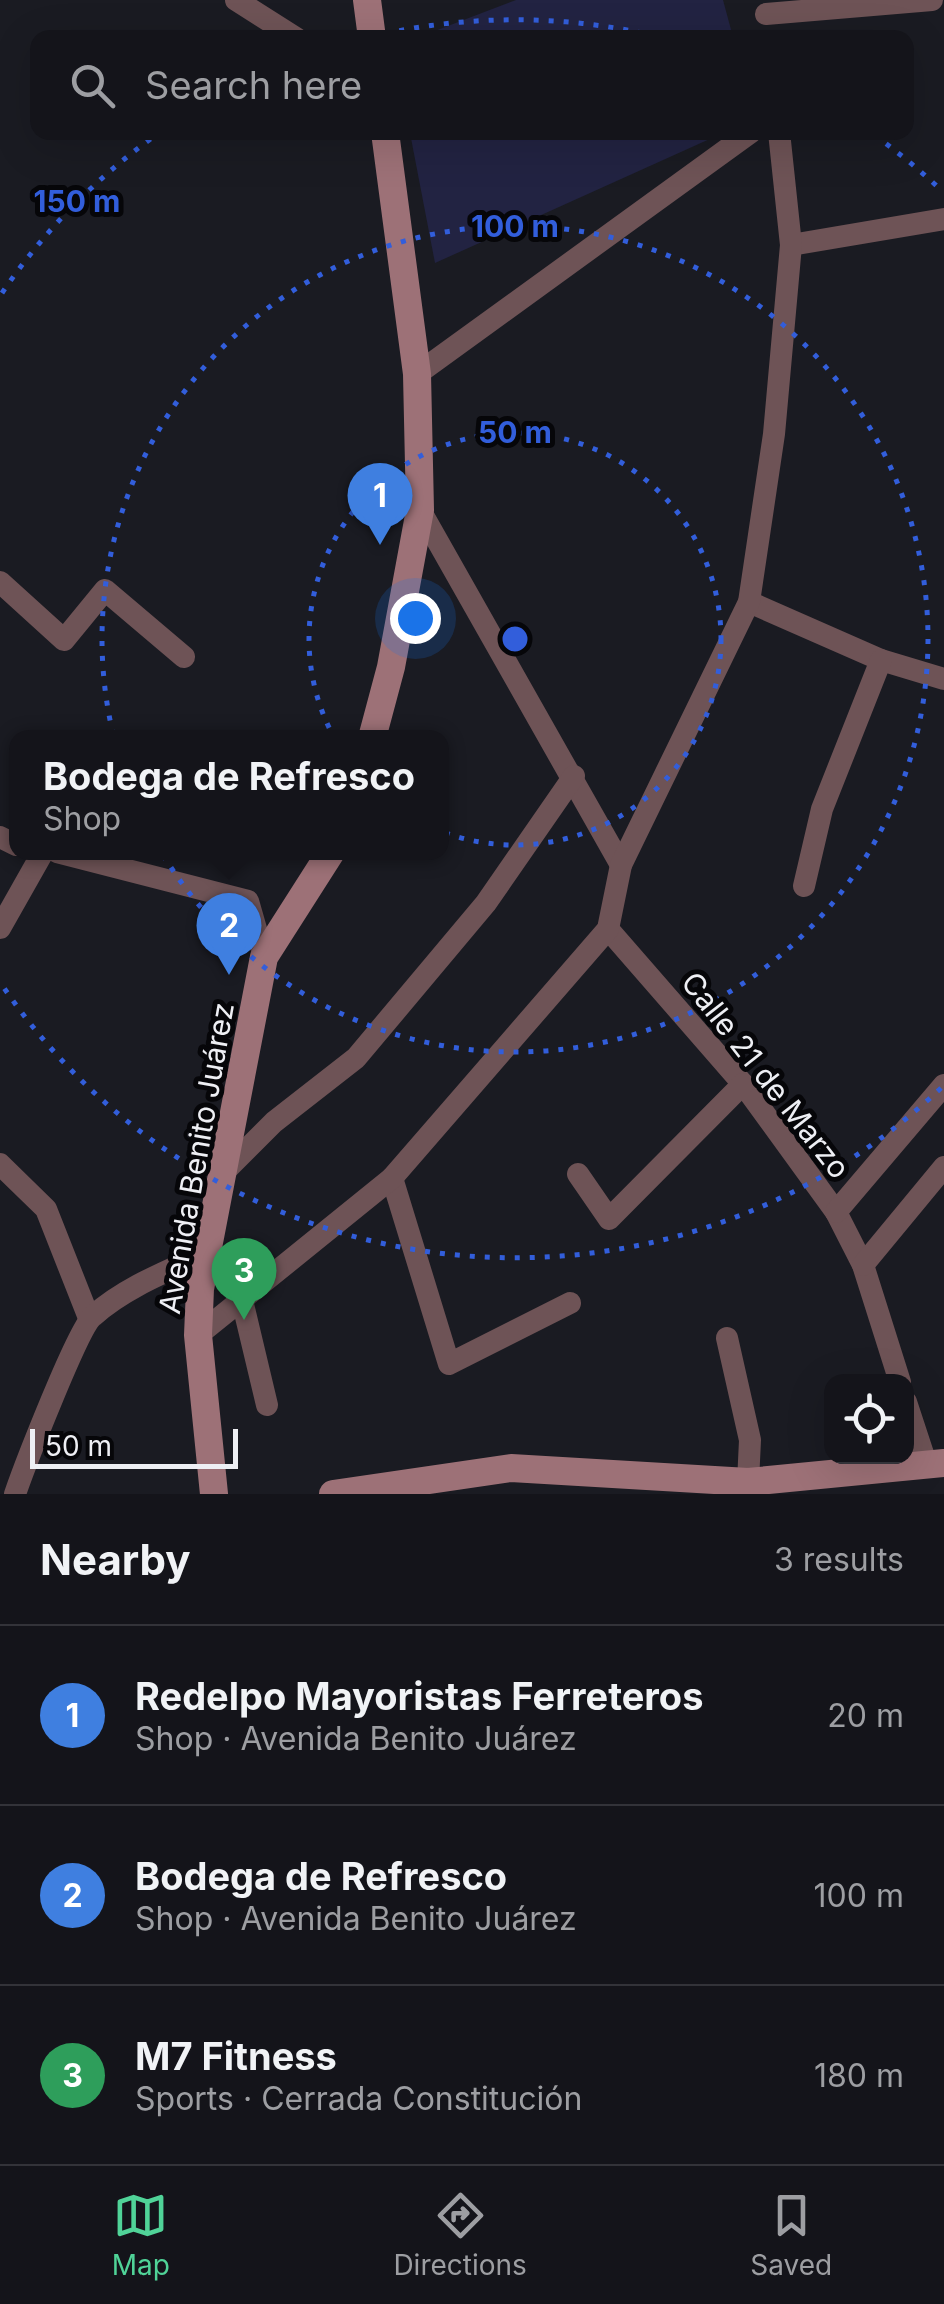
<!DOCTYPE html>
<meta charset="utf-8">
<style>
body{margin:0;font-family:Inter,sans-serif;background:#212127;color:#f1f3f6}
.controls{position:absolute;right:30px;bottom:30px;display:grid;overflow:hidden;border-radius:20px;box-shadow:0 10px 40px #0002}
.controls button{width:90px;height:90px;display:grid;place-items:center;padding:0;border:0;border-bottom:2px solid #333339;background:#14141a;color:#f1f3f6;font:50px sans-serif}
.scale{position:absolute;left:30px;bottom:25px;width:208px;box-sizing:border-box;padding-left:10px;border:5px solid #eeeff4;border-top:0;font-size:28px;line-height:35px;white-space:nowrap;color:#eeeff4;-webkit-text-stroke:8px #060609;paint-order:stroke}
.you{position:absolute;left:415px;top:618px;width:35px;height:35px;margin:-25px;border:8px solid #fff;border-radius:50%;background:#1a73e8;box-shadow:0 0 0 15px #1a73e833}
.badge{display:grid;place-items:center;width:65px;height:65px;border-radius:50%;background:#50d398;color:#fff;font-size:32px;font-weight:700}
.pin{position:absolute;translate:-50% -82px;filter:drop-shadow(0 2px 5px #0008)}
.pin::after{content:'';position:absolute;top:52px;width:35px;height:30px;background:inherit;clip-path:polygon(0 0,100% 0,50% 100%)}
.popup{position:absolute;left:9px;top:730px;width:440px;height:130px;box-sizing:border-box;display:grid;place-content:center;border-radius:20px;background:#14141a;filter:drop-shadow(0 2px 8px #0005);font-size:32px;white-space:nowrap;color:#9d9ea2}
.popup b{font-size:38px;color:#f1f3f6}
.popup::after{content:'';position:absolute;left:50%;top:100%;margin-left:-20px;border:20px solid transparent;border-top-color:#14141a}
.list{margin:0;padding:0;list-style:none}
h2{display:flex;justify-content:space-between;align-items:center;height:130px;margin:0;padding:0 40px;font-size:42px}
h2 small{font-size:32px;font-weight:400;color:#9d9ea2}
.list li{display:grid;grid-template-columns:65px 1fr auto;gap:30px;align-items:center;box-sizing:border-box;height:180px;padding:0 40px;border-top:2px solid #333339}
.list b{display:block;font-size:38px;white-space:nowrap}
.list p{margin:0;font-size:32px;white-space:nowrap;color:#9d9ea2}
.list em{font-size:32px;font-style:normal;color:#9d9ea2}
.icon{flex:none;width:55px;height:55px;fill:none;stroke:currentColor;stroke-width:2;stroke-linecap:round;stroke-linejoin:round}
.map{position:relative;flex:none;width:944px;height:1494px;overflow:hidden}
.search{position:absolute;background:#14141a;box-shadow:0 10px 40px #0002;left:30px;right:30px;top:30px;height:110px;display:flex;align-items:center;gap:25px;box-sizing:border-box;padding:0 35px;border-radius:20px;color:#9d9ea2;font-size:38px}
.sheet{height:670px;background:#14141a}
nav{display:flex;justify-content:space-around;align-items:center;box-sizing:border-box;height:140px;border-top:2px solid #333339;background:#14141a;font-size:28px;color:#9d9ea2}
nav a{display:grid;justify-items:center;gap:5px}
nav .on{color:#50d398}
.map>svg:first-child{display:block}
.green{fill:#222342}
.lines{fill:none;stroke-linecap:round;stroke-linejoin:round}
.minor{stroke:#6e5356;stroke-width:22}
.secondary{stroke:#9d7177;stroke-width:28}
.ring{fill:none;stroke:#325edb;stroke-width:5;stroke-dasharray:5 10}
.labels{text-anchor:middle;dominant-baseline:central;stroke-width:10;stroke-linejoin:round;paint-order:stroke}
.street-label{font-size:30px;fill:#eeeff4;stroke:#060609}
.centre{fill:#325edb;stroke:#060609;stroke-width:5}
.ring-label{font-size:30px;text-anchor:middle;font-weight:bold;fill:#325edb;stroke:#060609;stroke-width:10;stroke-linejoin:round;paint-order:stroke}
</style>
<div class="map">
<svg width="944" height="1494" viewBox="0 0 944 1494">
<rect width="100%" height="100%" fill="#1a1b22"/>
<g class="green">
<polygon points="516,0 723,0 733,37 419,37"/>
<polygon points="410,133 410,132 723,133 435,263"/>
</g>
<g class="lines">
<g class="minor">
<polyline points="236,0 296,38"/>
<polyline points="766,14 932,0"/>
<polyline points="791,245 944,219"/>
<polyline points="417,374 751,132"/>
<polyline points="420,510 621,865"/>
<polyline points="0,582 64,640 105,590 184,657"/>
<polyline points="749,602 881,660 944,679"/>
<polyline points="0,837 16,845"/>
<polyline points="57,852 248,901 264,957"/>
<polyline points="804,886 822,809 881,660"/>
<polyline points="0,928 43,852"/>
<polyline points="608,929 743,1084 836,1212 863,1265 900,1382"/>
<polyline points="0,1164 46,1209 89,1318"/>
<polyline points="224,1172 274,1122 356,1058 486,903 574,776"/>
<polyline points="578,1174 609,1219 743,1084"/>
<polyline points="392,1178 449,1364 570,1303"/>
<polyline points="836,1212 944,1085"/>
<polyline points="863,1265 944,1167"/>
<polyline points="241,1296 267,1405"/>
<polyline points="198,1335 392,1178 608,929 621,865 749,602 774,434 791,245 779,132"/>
<polyline points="727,1338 750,1440 748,1482 754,1494"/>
<polyline points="906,1402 927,1466"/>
<path d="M15 1494C24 1468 78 1328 93 1316 125 1287 170 1270 209 1252"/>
</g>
<g class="secondary">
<polyline points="367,0 372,38"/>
<polyline points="372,738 391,667 420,510 417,374 385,132"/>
<polyline points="214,1494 198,1335 200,1289 264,957 331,852"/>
<polyline points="333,1494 511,1468 748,1482 944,1463"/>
</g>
</g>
<g class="ring">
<circle cx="515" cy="639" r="206"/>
<circle cx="515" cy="639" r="413"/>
<path d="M941 1088A619 619 0 0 1 2 985M2 293A619 619 0 0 1 156 135M370 37A619 619 0 0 1 660 37M874 135A619 619 0 0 1 941 190"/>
</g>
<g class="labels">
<g class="street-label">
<text transform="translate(766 1075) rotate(52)">Calle 21 de Marzo</text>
<text transform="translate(196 1158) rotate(-80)">Avenida Benito Juárez</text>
</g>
</g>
<circle cx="515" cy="639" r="15" class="centre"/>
<g class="ring-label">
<text x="77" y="212">150 m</text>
<text x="515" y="237">100 m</text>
<text x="515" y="443">50 m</text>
</g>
</svg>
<div class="controls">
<button><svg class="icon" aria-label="locate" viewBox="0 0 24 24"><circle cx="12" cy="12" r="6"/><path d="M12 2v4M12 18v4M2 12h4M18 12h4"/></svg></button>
</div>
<div class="scale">50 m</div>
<div class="you"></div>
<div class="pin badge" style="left:380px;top:545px;background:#3f7fe0">1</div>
<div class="pin badge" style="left:229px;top:975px;background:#3f7fe0">2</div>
<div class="popup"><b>Bodega de Refresco</b>Shop</div>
<div class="pin badge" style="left:244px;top:1320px;background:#2e9e5b">3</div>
<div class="search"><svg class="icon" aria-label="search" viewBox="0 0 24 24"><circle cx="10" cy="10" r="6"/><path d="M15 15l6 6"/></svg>Search here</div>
</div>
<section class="sheet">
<h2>Nearby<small>3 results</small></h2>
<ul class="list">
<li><span class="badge" style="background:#3f7fe0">1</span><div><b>Redelpo Mayoristas Ferreteros</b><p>Shop · Avenida Benito Juárez</p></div><em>20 m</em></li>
<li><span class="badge" style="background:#3f7fe0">2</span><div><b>Bodega de Refresco</b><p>Shop · Avenida Benito Juárez</p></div><em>100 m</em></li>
<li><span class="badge" style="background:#2e9e5b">3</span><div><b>M7 Fitness</b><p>Sports · Cerrada Constitución</p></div><em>180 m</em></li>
</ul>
</section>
<nav>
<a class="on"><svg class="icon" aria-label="map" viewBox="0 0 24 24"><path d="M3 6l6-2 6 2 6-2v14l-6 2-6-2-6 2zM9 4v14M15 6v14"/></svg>Map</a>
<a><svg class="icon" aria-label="directions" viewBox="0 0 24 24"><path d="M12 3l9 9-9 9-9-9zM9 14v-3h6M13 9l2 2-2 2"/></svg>Directions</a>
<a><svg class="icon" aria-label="saved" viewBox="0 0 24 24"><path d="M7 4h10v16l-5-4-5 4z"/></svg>Saved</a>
</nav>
